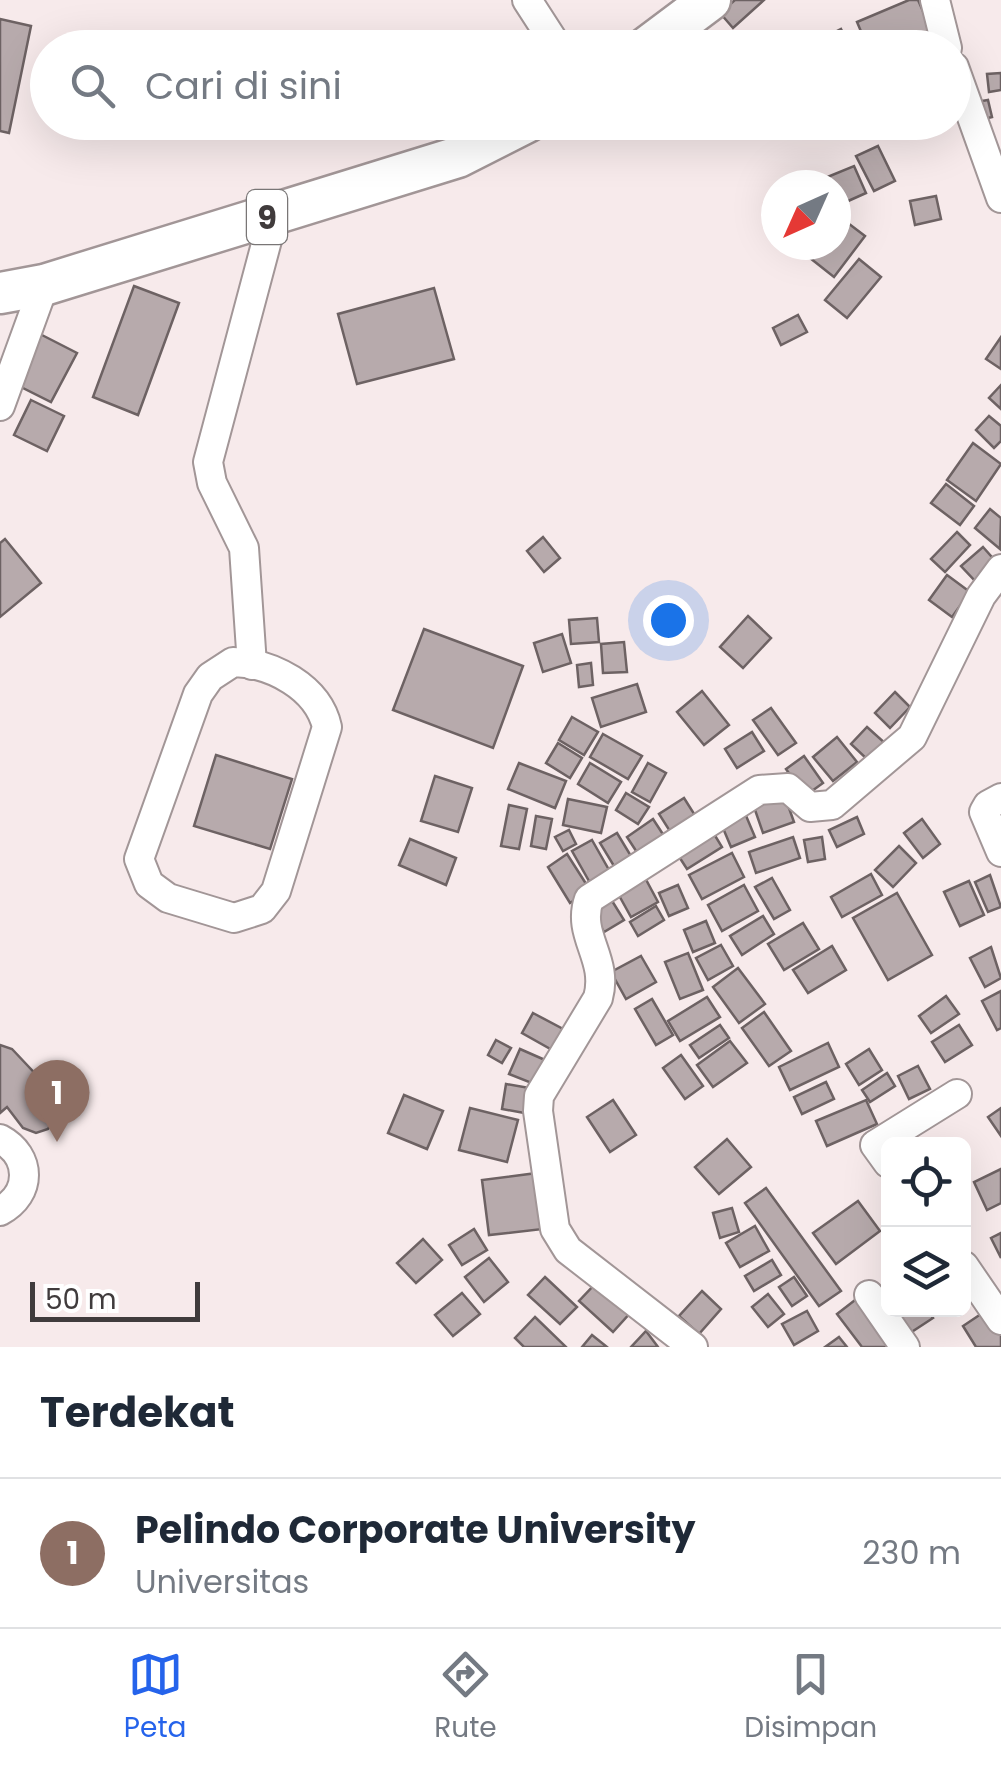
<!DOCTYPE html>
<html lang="id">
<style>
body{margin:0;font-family:Poppins,sans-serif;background:#f2f2f3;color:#1f2937}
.controls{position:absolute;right:30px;bottom:30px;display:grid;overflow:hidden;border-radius:15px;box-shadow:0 10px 40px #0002}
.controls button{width:90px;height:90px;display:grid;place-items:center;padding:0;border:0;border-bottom:2px solid #e0e1e3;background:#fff;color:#1f2937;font:50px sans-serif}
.compass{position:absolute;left:761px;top:170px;width:90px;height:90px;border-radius:50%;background:#fff;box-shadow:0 10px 40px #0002;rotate:225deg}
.scale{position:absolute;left:30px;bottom:25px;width:170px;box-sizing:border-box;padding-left:10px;border:5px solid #403b3c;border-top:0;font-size:28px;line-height:35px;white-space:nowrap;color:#403b3c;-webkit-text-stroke:8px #fff;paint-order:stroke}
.you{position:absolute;left:668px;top:620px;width:35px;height:35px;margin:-25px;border:8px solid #fff;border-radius:50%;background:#1a73e8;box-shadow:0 0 0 15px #1a73e833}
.badge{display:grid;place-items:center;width:65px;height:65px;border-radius:50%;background:#2563eb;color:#fff;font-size:32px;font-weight:700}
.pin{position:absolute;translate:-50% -82px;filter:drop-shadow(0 2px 5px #0008)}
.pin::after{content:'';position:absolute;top:52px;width:35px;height:30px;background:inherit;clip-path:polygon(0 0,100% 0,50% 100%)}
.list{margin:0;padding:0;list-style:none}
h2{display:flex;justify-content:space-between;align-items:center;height:130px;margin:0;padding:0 40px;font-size:42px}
h2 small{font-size:32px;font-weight:400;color:#747a83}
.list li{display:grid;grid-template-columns:65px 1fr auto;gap:30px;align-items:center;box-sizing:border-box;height:150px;padding:0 40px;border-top:2px solid #e0e1e3}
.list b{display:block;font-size:38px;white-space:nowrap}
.list p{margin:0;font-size:32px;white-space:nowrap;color:#747a83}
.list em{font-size:32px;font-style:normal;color:#747a83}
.icon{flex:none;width:55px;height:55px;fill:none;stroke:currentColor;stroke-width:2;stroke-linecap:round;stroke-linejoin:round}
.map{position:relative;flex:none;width:1001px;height:1347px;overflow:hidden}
.search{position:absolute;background:#fff;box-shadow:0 10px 40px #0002;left:30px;right:30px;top:30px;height:110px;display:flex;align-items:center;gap:25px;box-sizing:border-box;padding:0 35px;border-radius:55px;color:#747a83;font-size:38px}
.sheet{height:280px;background:#fff}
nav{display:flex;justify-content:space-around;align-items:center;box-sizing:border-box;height:140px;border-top:2px solid #e0e1e3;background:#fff;font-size:28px;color:#747a83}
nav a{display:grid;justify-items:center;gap:5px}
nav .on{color:#2563eb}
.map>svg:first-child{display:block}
.building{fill:#b7aaac;stroke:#6d6263;stroke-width:2.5}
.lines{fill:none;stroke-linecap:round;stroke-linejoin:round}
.minor-casing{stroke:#a29697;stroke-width:32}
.highway-casing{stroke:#a29697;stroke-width:45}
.minor{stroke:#fff;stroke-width:28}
.highway{stroke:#fff;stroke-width:40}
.labels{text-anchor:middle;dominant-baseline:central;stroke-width:8;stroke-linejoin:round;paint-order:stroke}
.shield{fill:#fff;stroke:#797676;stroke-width:2.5}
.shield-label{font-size:32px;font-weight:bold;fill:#403b3c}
</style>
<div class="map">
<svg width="1001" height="1347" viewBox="0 0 1001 1347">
<rect width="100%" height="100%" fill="#f7eaeb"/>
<g class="building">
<polygon points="735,0 764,0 733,28 720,13"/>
<polygon points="909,0 918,0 934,36 906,48 868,48 857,22"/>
<polygon points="0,19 31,26 9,133 0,131"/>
<polygon points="841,29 851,48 804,48"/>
<polygon points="1001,73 1001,90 989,92 987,74"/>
<polygon points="988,100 992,117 980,120 976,102"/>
<polygon points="878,146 895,181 874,191 856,156"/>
<polygon points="854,166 866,193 837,206 836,185 828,185 825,178"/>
<polygon points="936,196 941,219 915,225 910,201"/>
<polygon points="836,214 865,236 834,277 805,254 813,245 836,245"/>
<polygon points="859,259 881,277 847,318 825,300"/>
<polygon points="134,286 179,303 138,415 93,397"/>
<polygon points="434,288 454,359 357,384 338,314"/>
<polygon points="798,315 807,332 781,345 773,328"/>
<polygon points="38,333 77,353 51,402 13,383"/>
<polygon points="1001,337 1001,369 986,359"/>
<polygon points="1001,385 1001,409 989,398"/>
<polygon points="31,400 64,416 47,451 14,435"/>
<polygon points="989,416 1001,426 1001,441 994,448 976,430"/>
<polygon points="973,443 1001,464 976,501 947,480"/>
<polygon points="946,484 974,506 960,525 931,503"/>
<polygon points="990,509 1001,518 1000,549 975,528"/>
<polygon points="957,532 970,545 945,572 931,559"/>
<polygon points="543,537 560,558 544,572 527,551"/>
<polygon points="5,539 41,583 0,617 0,543"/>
<polygon points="983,547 998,564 977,583 961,566"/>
<polygon points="947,575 970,592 952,617 929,600"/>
<polygon points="748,616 771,638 743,668 720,647"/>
<polygon points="597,618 599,642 571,644 569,620"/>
<polygon points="424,629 523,666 493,748 393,710"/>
<polygon points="562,634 571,663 543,672 534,643"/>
<polygon points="624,642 627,672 603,673 601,644"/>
<polygon points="591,663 593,685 579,687 577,665"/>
<polygon points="637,684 646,712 601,727 592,698"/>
<polygon points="702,691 729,725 704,745 677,712"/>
<polygon points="895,692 910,707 890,728 875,713"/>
<polygon points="771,708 796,743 778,755 753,720"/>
<polygon points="572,717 598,732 584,755 559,740"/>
<polygon points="867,727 886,744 870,762 851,744"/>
<polygon points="752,732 764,751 737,768 725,749"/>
<polygon points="603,734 642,756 628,779 590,757"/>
<polygon points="837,737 857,762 833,781 813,757"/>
<polygon points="558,743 582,758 570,778 546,763"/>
<polygon points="216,755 292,779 270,849 194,826"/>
<polygon points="804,756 823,783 805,796 786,769"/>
<polygon points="519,763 566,781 555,808 508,789"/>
<polygon points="590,763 621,782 608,803 578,784"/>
<polygon points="648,763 666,773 650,802 632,792"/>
<polygon points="435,776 472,788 458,832 421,821"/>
<polygon points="626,793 649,807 638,824 616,810"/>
<polygon points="785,797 794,822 763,833 754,807"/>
<polygon points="684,798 698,820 673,836 659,814"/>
<polygon points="568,799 607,807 601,833 563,825"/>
<polygon points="509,805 527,809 519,849 501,846"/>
<polygon points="744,811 755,837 731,847 720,821"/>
<polygon points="536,816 552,819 546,849 531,846"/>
<polygon points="857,817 864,834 837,847 829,830"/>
<polygon points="653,819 668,842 642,860 627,837"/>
<polygon points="922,819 940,844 923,858 904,833"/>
<polygon points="711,829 722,847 687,869 676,852"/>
<polygon points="569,830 576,844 563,851 555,837"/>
<polygon points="617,833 634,861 617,871 600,843"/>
<polygon points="793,837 800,858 756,873 749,852"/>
<polygon points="822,837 825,859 808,862 804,840"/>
<polygon points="410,839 456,858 446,885 399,865"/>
<polygon points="592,840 613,877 593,888 572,851"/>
<polygon points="899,846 916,863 893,887 875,870"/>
<polygon points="732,853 744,877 702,899 689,875"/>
<polygon points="567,854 590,890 570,903 548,867"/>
<polygon points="643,874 658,902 631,917 616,890"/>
<polygon points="871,874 882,895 842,917 831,897"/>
<polygon points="990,875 1001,907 988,912 975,882"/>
<polygon points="772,878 790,910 774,919 755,887"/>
<polygon points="969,881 984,915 960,926 944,892"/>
<polygon points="678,885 688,908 669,916 659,893"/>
<polygon points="744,885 758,911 722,931 708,905"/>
<polygon points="897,893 932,955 888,980 853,918"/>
<polygon points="609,896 624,920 604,932 589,907"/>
<polygon points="656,906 664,920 638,936 630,922"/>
<polygon points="763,916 774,934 742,955 730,936"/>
<polygon points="706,921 715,943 693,952 684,930"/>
<polygon points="803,923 819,949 784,970 768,944"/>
<polygon points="721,945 733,966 708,980 696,958"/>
<polygon points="832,946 846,970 808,993 793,970"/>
<polygon points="991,947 1001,978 985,987 970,958"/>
<polygon points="688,953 703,990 680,999 665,962"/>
<polygon points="641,956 656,982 626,999 611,972"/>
<polygon points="738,968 765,1004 739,1023 713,987"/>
<polygon points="1001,991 1001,1028 997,1030 982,1001"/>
<polygon points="946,996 959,1014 931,1033 919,1016"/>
<polygon points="707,997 720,1017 680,1041 668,1021"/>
<polygon points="652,999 673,1035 656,1045 635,1009"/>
<polygon points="764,1012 791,1051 769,1066 742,1028"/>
<polygon points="533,1013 565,1030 554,1051 522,1033"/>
<polygon points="720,1025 729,1038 699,1058 690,1045"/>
<polygon points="959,1025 972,1045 945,1062 932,1042"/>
<polygon points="496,1040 511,1048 502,1063 488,1055"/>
<polygon points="730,1041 747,1063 713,1087 697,1065"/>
<polygon points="828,1043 839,1067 790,1090 779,1067"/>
<polygon points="0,1045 12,1049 59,1099 58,1114 48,1129 36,1133 23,1128 7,1107 0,1113"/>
<polygon points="520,1049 545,1060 534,1084 509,1074"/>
<polygon points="869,1049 882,1070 859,1085 846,1064"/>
<polygon points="681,1055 703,1086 685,1099 663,1068"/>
<polygon points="918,1066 930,1089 909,1099 898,1076"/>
<polygon points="887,1073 895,1086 870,1102 862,1090"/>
<polygon points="826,1082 834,1099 802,1114 794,1097"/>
<polygon points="506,1084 535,1089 530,1114 502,1109"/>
<polygon points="404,1095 443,1111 427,1149 388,1133"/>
<polygon points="613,1100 636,1135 610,1152 587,1117"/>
<polygon points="866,1100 877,1124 827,1146 816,1121"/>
<polygon points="470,1108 518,1120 507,1162 459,1150"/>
<polygon points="1001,1108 1001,1136 988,1117"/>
<polygon points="727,1139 751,1167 719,1194 695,1167"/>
<polygon points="1001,1169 1001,1203 987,1210 974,1182"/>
<polygon points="537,1173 543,1229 489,1235 482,1180"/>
<polygon points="766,1188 841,1291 819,1306 745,1203"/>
<polygon points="858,1201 880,1231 836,1264 813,1233"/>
<polygon points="732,1208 739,1232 720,1238 713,1213"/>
<polygon points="755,1226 769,1251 740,1267 726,1243"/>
<polygon points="474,1229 487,1250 462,1265 449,1245"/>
<polygon points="1001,1233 1001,1258 991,1238"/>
<polygon points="423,1239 442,1260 416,1283 397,1263"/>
<polygon points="489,1258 508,1282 484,1302 465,1277"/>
<polygon points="772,1260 781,1275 754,1291 745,1276"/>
<polygon points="545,1277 577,1307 560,1324 528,1295"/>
<polygon points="794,1277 807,1296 792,1306 779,1287"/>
<polygon points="597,1282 631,1312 613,1332 579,1301"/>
<polygon points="702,1291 721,1309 699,1334 679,1316"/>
<polygon points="462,1293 480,1314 453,1336 435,1315"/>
<polygon points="768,1294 784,1314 768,1327 752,1307"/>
<polygon points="859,1297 897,1347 862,1347 837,1314"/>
<polygon points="890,1310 927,1310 933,1318 907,1335"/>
<polygon points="987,1310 1001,1332 1001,1347 976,1347 963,1326"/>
<polygon points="807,1311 818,1331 794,1345 782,1324"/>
<polygon points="535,1317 566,1347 524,1347 515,1338"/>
<polygon points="646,1331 658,1347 631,1347"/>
<polygon points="592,1335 607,1347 582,1347"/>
<polygon points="839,1337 847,1347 825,1347"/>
</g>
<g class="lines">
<defs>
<g id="minor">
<polyline points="527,0 558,48"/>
<polyline points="935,0 947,48"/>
<polyline points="954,67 1001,198"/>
<polyline points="0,406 44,285"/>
<path d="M233 662C272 663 318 687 327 727L276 891 262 909 234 918 168 898 149 884 139 859 198 694 210 677Z"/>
<polyline points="252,665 244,548 212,483 208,462 274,214"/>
<polyline points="1001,798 988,805 984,812 1001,852"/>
<path d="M0 1139C32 1156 32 1194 0 1211"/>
<polyline points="888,1163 875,1145 957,1094"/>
<polyline points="964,1266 1001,1320"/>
<polyline points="869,1295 905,1347"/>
<path d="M693 1347 568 1250 555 1229 538 1111 539 1096 598 998C609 958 576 936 589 899L759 790 788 788 810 807 832 805 912 737 981 596 1001 569"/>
</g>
<g id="highway">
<polyline points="646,48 710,0"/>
<polyline points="0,293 44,285 458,157 527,122"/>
</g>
</defs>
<use href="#minor" class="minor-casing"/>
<use href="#highway" class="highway-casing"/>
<use href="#minor" class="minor"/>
<use href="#highway" class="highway"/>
</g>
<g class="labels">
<rect class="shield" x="247" y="190" width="40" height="54" rx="8"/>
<g class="shield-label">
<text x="267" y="217">9</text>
</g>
</g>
</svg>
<div class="controls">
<button><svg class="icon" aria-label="locate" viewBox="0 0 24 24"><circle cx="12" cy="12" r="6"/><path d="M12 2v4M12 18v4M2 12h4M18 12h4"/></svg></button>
<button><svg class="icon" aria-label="layers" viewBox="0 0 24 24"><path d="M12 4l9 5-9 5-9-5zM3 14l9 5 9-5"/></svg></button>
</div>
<svg class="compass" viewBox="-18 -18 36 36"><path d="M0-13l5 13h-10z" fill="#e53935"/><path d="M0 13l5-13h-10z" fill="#747a83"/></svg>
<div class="scale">50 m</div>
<div class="you"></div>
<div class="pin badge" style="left:57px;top:1142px;background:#8d6e63">1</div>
<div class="search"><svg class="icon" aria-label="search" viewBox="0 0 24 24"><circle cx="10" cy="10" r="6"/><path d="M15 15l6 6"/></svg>Cari di sini</div>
</div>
<section class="sheet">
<h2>Terdekat<small></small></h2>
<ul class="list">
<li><span class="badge" style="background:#8d6e63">1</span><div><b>Pelindo Corporate University</b><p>Universitas</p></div><em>230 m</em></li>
</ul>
</section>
<nav>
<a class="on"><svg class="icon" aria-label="map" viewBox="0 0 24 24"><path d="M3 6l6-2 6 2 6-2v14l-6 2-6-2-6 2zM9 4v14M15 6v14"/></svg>Peta</a>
<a><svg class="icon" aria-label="directions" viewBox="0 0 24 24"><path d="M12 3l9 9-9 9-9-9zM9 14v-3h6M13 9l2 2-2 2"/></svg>Rute</a>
<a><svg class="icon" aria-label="saved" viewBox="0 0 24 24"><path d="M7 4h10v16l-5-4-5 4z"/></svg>Disimpan</a>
</nav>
